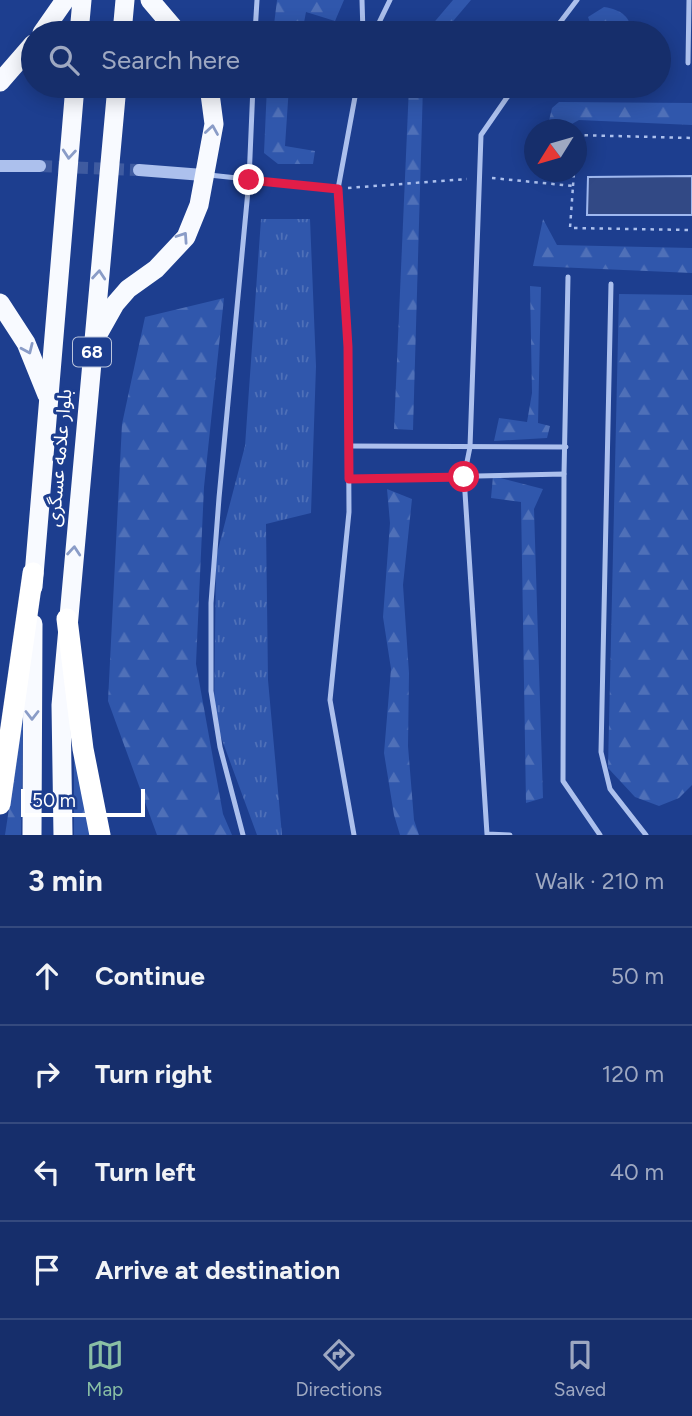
<!DOCTYPE html>
<meta charset="utf-8">
<style>
body{margin:0;font-family:Figtree,"Noto Sans Arabic",sans-serif;background:#1f3671;color:#f1f3f6}
.compass{position:absolute;left:524px;top:119px;width:63px;height:63px;border-radius:50%;background:#162e6b;box-shadow:0 4px 18px #0003;rotate:233deg}
.scale{position:absolute;left:21px;bottom:18px;width:124px;box-sizing:border-box;padding-left:7px;border:4px solid #fff;border-top:0;font-size:19px;line-height:24px;white-space:nowrap;color:#fff;-webkit-text-stroke:5px #1d3e8f;paint-order:stroke}
.stop{position:absolute;width:21px;height:21px;margin:-16px;border:5px solid #e11d48;border-radius:50%;background:#fff}
.stop.end{background:#e11d48;border-color:#fff;box-shadow:0 2px 7px #0008}
.list{margin:0;padding:0;list-style:none}
h2{display:flex;justify-content:space-between;align-items:center;height:91px;margin:0;padding:0 28px;font-size:30px}
h2 small{font-size:23px;font-weight:400;color:#9ea8c1}
.list li{display:grid;grid-template-columns:46px 1fr auto;gap:21px;align-items:center;box-sizing:border-box;height:98px;padding:0 28px;border-top:2px solid #354a7e}
.list b{display:block;font-size:26px;white-space:nowrap}
.list em{font-size:23px;font-style:normal;color:#9ea8c1}
.icon{flex:none;width:38px;height:38px;fill:none;stroke:currentColor;stroke-width:2;stroke-linecap:round;stroke-linejoin:round}
.map{position:relative;flex:none;width:692px;height:835px;overflow:hidden}
.search{position:absolute;background:#162e6b;box-shadow:0 4px 18px #0003;left:21px;right:21px;top:21px;height:77px;display:flex;align-items:center;gap:18px;box-sizing:border-box;padding:0 24px;border-radius:38px;color:#9ea8c1;font-size:26px}
.sheet{height:483px;background:#162e6b}
nav{display:flex;justify-content:space-around;align-items:center;box-sizing:border-box;height:98px;border-top:2px solid #354a7e;background:#162e6b;font-size:19px;color:#9ea8c1}
nav a{display:grid;justify-items:center;gap:4px}
nav .on{color:#8abfa5}
.map>svg:first-child{display:block}
.forest{fill:url(#forest-firs)}
.park{fill:url(#park-tufts)}
.water{fill:#324985;stroke:#9fb8ef;stroke-width:2}
.lines{fill:none;stroke-linecap:round;stroke-linejoin:round}
.tertiary-tunnel{stroke:#3f5ba0;stroke-width:12;stroke-dasharray:12 6;stroke-linecap:butt}
.path{stroke:#acc0ed;stroke-width:2.5;stroke-dasharray:3.5 5;stroke-linecap:butt}
.service{stroke:#acc0ed;stroke-width:5}
.tertiary{stroke:#acc0ed;stroke-width:12}
.trunk{stroke:#f8faff;stroke-width:19}
.motorway{stroke:#fff;stroke-width:21}
.oneway{stroke:#8a9cc7}
.route{stroke:#e11d48;stroke-width:9}
.labels{text-anchor:middle;dominant-baseline:central;stroke-width:6;stroke-linejoin:round;paint-order:stroke}
.shield{fill:#1d3e8f;stroke:#bbc5dd;stroke-width:2}
.shield-label{font-size:18px;font-weight:bold;fill:#fff}
.street-label{font-size:19px;fill:#fff;stroke:#1d3e8f}
</style>
<div class="map">
<svg width="692" height="835" viewBox="0 0 692 835">
<defs>
<pattern id="forest-firs" width="22" height="20" patternUnits="userSpaceOnUse" patternTransform="scale(1.75)"><rect width="22" height="20" fill="#3057ac"/><path d="M5 1l3.5 6h-7zM16 11l3.5 6h-7z" fill="#4f70b8"/></pattern>
<pattern id="park-tufts" width="24" height="20" patternUnits="userSpaceOnUse" patternTransform="scale(1.75)"><rect width="24" height="20" fill="#3057ac"/><path d="M3 7l-1-3M5 7V3M7 7l1-3M15 17l-1-3M17 17v-4M19 17l1-3" fill="none" stroke="#4f70b8"/></pattern>
</defs>
<rect width="100%" height="100%" fill="#1d3e8f"/>
<g class="forest">
<polygon points="277,0 344,0 335,21 306,12 302,33 273,33"/>
<polygon points="453,0 471,0 443,33 425,33"/>
<path d="M604 7C622 10 629 16 633 33H594L588 17Z"/>
<polygon points="267,86 289,86 285,146 315,151 313,164 278,164 264,153"/>
<polygon points="409,86 423,86 413,430 394,429"/>
<polygon points="559,102 692,103 692,125 579,120 563,129 547,129 552,108"/>
<polygon points="543,219 557,245 692,248 692,273 533,266"/>
<polygon points="530,286 541,287 538,423 550,426 547,438 494,441 499,418 527,422 532,393"/>
<polygon points="619,294 692,295 692,785 679,798 659,806 635,797 608,768"/>
<polygon points="224,298 204,487 196,664 223,814 232,835 157,835 108,701 122,424 145,317"/>
<polygon points="493,476 543,489 534,509 543,798 526,803 521,502 491,498"/>
<polygon points="387,489 412,499 403,585 409,673 408,746 414,820 419,835 400,835 394,815 384,753 391,669 383,617 390,523"/>
<polygon points="23,715 21,835 5,835"/>
<polygon points="74,744 90,835 74,835"/>
</g>
<polygon class="park" points="261,219 310,219 316,366 311,513 266,524 268,680 282,835 257,835 214,718 216,557 245,446"/>
<polygon class="water" points="692,176 692,215 587,215 588,177"/>
<g class="lines">
<polyline class="tertiary-tunnel" points="40,166 139,170"/>
<g class="path">
<polyline points="576,135 692,138"/>
<polyline points="492,178 573,186 570,228 692,230"/>
<polyline points="573,186 574,172"/>
<polyline points="348,188 467,179"/>
</g>
<g class="service">
<polyline points="362,0 363,33"/>
<polyline points="255,33 257,0"/>
<polyline points="374,33 390,0"/>
<polyline points="552,33 577,0"/>
<polyline points="688,63 689,0"/>
<polyline points="209,175 338,189"/>
<polyline points="611,284 601,752 610,789 646,835"/>
<polyline points="349,446 566,447"/>
<polyline points="564,474 568,277"/>
<polyline points="349,479 564,474 563,781 600,835"/>
<polyline points="243,835 220,747 211,691 211,603 219,498 249,180 253,86"/>
<polyline points="354,835 330,700 349,512 348,347 338,189 357,86"/>
<polyline points="510,835 487,834 464,477 470,447 481,135 515,86"/>
</g>
<g class="tertiary">
<polyline points="0,166 40,166"/>
<polyline points="139,170 203,175"/>
</g>
<g class="trunk">
<polyline points="150,0 178,33"/>
<polyline points="42,33 65,0"/>
<polyline points="79,33 82,0"/>
<polyline points="122,33 125,0"/>
<polyline points="0,82 33,44"/>
<polyline points="0,303 26,343 47,395"/>
<polyline points="97,336 115,304 128,289 156,269 186,237 199,205 214,124 209,86"/>
<polyline points="33,587 75,86"/>
<polyline points="32,835 33,624"/>
<polyline points="63,835 61,705 117,86"/>
</g>
<g class="motorway">
<polyline points="67,619 83,749 100,835"/>
<polyline points="0,804 33,573"/>
</g>
</g>
<defs><path id="oneway-chevron" d="M-2-3.5L2.5 0L-2 3.5" fill="none" stroke-width="1.6" stroke-linecap="round" stroke-linejoin="round" transform="scale(1.75)"/></defs>
<g class="oneway">
<use href="#oneway-chevron" transform="translate(212 130) rotate(-81)"/>
<use href="#oneway-chevron" transform="translate(69 154) rotate(95)"/>
<use href="#oneway-chevron" transform="translate(183 237) rotate(-56)"/>
<use href="#oneway-chevron" transform="translate(99 275) rotate(-85)"/>
<use href="#oneway-chevron" transform="translate(28 349) rotate(66)"/>
<use href="#oneway-chevron" transform="translate(74 551) rotate(-85)"/>
<use href="#oneway-chevron" transform="translate(32 715) rotate(90)"/>
</g>
<g class="lines">
<polyline class="route" points="249,180 338,189 348,347 349,479 464,477"/>
</g>
<g class="labels">
<rect class="shield" x="73" y="337.5" width="38" height="29" rx="5"/>
<g class="shield-label">
<text x="92" y="352">68</text>
</g>
<g class="street-label">
<text transform="translate(59 458) rotate(-85)">بلوار علامه عسگری</text>
</g>
</g>
</svg>
<svg class="compass" viewBox="-18 -18 36 36"><path d="M0-13l5 13h-10z" fill="#e53935"/><path d="M0 13l5-13h-10z" fill="#9ea8c1"/></svg>
<div class="scale">50 m</div>
<div class="stop" style="left:464px;top:477px"></div>
<div class="stop end" style="left:249px;top:180px"></div>
<div class="search"><svg class="icon" aria-label="search" viewBox="0 0 24 24"><circle cx="10" cy="10" r="6"/><path d="M15 15l6 6"/></svg>Search here</div>
</div>
<section class="sheet">
<h2>3 min<small>Walk · 210 m</small></h2>
<ul class="list">
<li><svg class="icon" aria-label="ahead" viewBox="0 0 24 24"><path d="M12 20V5M6 11l6-6 6 6"/></svg><div><b>Continue</b></div><em>50 m</em></li>
<li><svg class="icon" aria-label="right" viewBox="0 0 24 24"><path d="M7 20v-9h11M14 6l5 5-5 5"/></svg><div><b>Turn right</b></div><em>120 m</em></li>
<li><svg class="icon" aria-label="left" viewBox="0 0 24 24"><path d="M17 20v-9H6M10 6l-5 5 5 5"/></svg><div><b>Turn left</b></div><em>40 m</em></li>
<li><svg class="icon" aria-label="arrive" viewBox="0 0 24 24"><path d="M6 21V4h12l-3 4 3 4H6"/></svg><div><b>Arrive at destination</b></div></li>
</ul>
</section>
<nav>
<a class="on"><svg class="icon" aria-label="map" viewBox="0 0 24 24"><path d="M3 6l6-2 6 2 6-2v14l-6 2-6-2-6 2zM9 4v14M15 6v14"/></svg>Map</a>
<a><svg class="icon" aria-label="directions" viewBox="0 0 24 24"><path d="M12 3l9 9-9 9-9-9zM9 14v-3h6M13 9l2 2-2 2"/></svg>Directions</a>
<a><svg class="icon" aria-label="saved" viewBox="0 0 24 24"><path d="M7 4h10v16l-5-4-5 4z"/></svg>Saved</a>
</nav>
